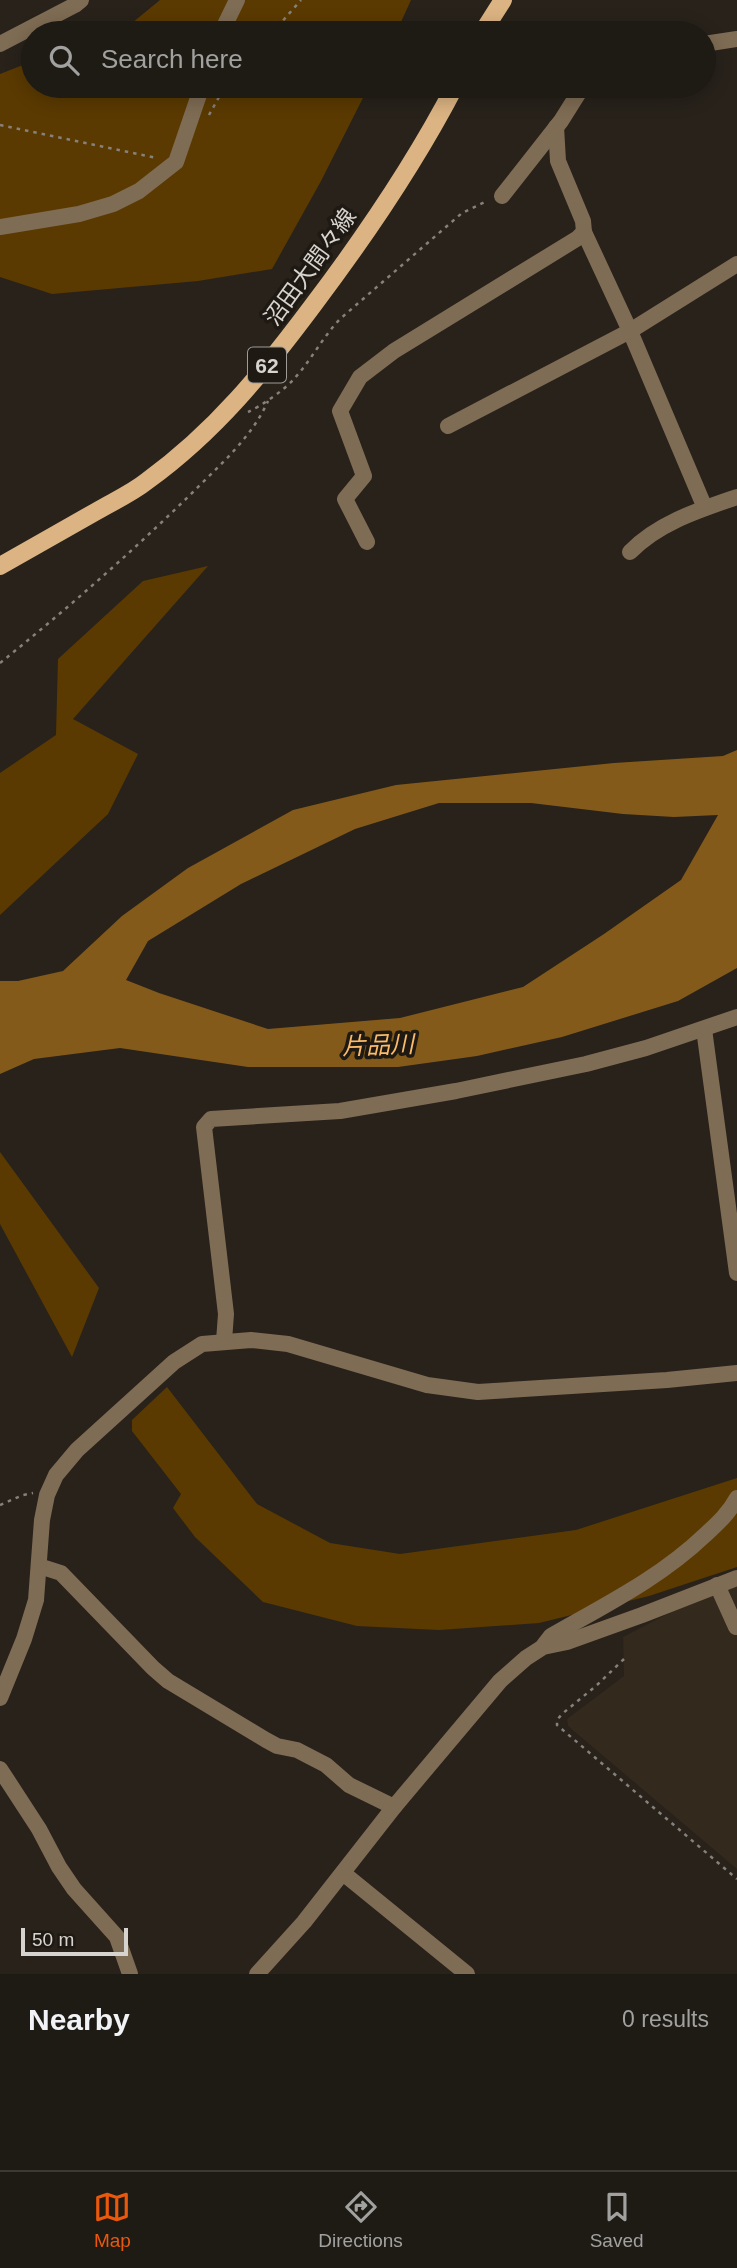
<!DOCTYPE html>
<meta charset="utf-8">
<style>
body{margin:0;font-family:Helvetica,"Noto Sans JP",sans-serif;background:#26231d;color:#f1f3f6}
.scale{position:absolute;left:21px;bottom:18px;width:107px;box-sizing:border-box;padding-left:7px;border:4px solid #d7d3ce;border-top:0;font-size:19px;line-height:24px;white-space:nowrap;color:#d7d3ce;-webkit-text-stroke:5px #1e1912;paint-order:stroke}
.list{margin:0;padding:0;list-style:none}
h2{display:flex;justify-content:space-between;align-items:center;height:91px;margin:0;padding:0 28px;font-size:30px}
h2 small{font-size:23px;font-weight:400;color:#a1a1a0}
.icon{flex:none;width:38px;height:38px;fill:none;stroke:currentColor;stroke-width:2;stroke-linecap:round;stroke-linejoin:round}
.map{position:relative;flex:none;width:737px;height:1974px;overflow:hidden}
.search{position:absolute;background:#1e1a14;box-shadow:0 4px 18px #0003;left:21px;right:21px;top:21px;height:77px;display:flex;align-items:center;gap:18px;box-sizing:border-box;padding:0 24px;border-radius:38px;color:#a1a1a0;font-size:26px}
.sheet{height:196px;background:#1e1a14}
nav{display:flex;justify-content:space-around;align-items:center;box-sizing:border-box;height:98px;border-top:2px solid #3c3834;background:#1e1a14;font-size:19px;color:#a1a1a0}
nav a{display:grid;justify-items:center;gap:4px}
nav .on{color:#ea580c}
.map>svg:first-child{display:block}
.built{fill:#33291d}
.green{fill:#5b3a01}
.water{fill:#845a1b;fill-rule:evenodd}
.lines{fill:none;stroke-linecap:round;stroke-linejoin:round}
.path{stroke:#86817b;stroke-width:2.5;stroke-dasharray:3.5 5;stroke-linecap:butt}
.minor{stroke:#7f6c54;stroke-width:16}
.major{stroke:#dcb483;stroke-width:18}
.labels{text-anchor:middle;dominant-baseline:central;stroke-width:7;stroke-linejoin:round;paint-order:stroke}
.shield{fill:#1e1912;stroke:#a09b96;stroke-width:2}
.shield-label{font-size:21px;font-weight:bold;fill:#d7d3ce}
.street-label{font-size:23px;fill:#d7d3ce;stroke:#1e1912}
.water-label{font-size:24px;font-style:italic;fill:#fbbc69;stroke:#1e1912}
</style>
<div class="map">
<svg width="737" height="1974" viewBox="0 0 737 1974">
<rect width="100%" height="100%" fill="#28221b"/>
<polygon class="built" points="737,1585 737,1869 568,1726 567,1719 624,1676 623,1637 675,1610"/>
<g class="green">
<polygon points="160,0 411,0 396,33 105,33 132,23"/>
<polygon points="33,61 33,86 369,86 321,181 272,269 198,281 52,294 0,277 0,74"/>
<polygon points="208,566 73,719 138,754 108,814 0,915 0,773 56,735 58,659 143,581"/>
<polygon points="0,1152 99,1288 72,1357 0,1224"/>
<polygon points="167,1387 257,1504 330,1543 400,1554 576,1530 737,1478 737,1567 649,1596 539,1623 439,1630 357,1626 263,1602 195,1537 173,1508 181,1494 132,1431 132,1420"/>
</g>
<path class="water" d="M737 750V968L678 1001 562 1037 477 1056 398 1067H248L120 1048 34 1059 0 1074V981H18L63 971 122 916 188 868 293 810 396 785 614 763 723 756ZM439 803H531L623 814 674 817 718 815 681 880 604 934 523 987 400 1018 268 1029 159 993 126 980 148 941 241 884 355 829Z"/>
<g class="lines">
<g class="path">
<polyline points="272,33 301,0"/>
<polyline points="209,115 219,97 228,86"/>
<polyline points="0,125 157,158"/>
<path d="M248 412C261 406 283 391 293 380 310 362 322 338 340 319L462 213 487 201"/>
<path d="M0 663C67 609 132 552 193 492 221 464 252 437 268 401"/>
<polyline points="0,1505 23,1495 33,1493"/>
<polyline points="624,1659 597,1685 562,1714 557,1720 557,1725 737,1879"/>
</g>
<g class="minor">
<polyline points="221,33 237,0"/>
<polyline points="0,44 75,5 81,0"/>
<polyline points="704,44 737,39"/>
<polyline points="502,196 561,121 583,86"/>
<polyline points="0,227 79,214 113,204 139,191 176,162 202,86"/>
<polyline points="584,232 630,331 705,508"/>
<polyline points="448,426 630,331 737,264"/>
<polyline points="367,542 345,499 364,476 340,411 360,377 394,351 578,238 584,232 583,221 558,161 556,127"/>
<path d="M630 552C658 523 699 510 737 497"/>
<polyline points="704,1029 737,1273"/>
<polyline points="224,1341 226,1314 204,1127 211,1119 340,1111 456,1091 586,1064 646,1048 737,1017"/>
<polyline points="39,1566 61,1573 153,1668 168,1681 266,1740 277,1746 297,1750 326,1765 349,1785 394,1807"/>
<polyline points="717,1585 736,1627"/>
<path d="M544 1645 551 1636C605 1605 660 1578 705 1535 718 1523 729 1513 737 1498"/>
<polyline points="0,1698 24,1639 36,1600 42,1520 47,1495 56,1475 77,1450 174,1362 202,1344 251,1340 288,1344 427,1385 478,1392 667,1380 737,1373"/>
<polyline points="0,1769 39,1829 59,1867 74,1889 117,1937 130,1974"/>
<polyline points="343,1873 467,1974"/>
<polyline points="257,1974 304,1922 394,1807 500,1681 526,1658 543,1647 567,1642 642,1615 737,1578"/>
</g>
<g class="major">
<polyline points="482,33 503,0"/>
<path d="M0 566C32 548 65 529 97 511 114 501 132 493 147 481 216 431 264 371 314 304 366 235 415 163 455 86"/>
</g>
</g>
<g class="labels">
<rect class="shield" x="248" y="347.5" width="38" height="35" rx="5"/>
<g class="shield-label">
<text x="267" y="365">62</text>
</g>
<g class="street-label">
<text transform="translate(310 267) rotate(-54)">沼田大間々線</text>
</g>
<g class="water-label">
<text transform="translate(378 1045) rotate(-2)">片品川</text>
</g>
</g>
</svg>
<div class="scale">50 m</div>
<div class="search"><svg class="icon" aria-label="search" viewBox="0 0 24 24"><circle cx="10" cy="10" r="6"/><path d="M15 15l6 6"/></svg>Search here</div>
</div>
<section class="sheet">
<h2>Nearby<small>0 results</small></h2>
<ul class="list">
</ul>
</section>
<nav>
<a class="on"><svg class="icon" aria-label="map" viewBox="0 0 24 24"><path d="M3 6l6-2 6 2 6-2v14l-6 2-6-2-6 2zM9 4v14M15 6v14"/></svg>Map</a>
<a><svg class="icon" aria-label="directions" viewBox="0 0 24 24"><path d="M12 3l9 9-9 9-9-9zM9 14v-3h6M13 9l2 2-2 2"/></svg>Directions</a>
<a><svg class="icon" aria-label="saved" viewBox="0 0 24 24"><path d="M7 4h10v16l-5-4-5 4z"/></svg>Saved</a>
</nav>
